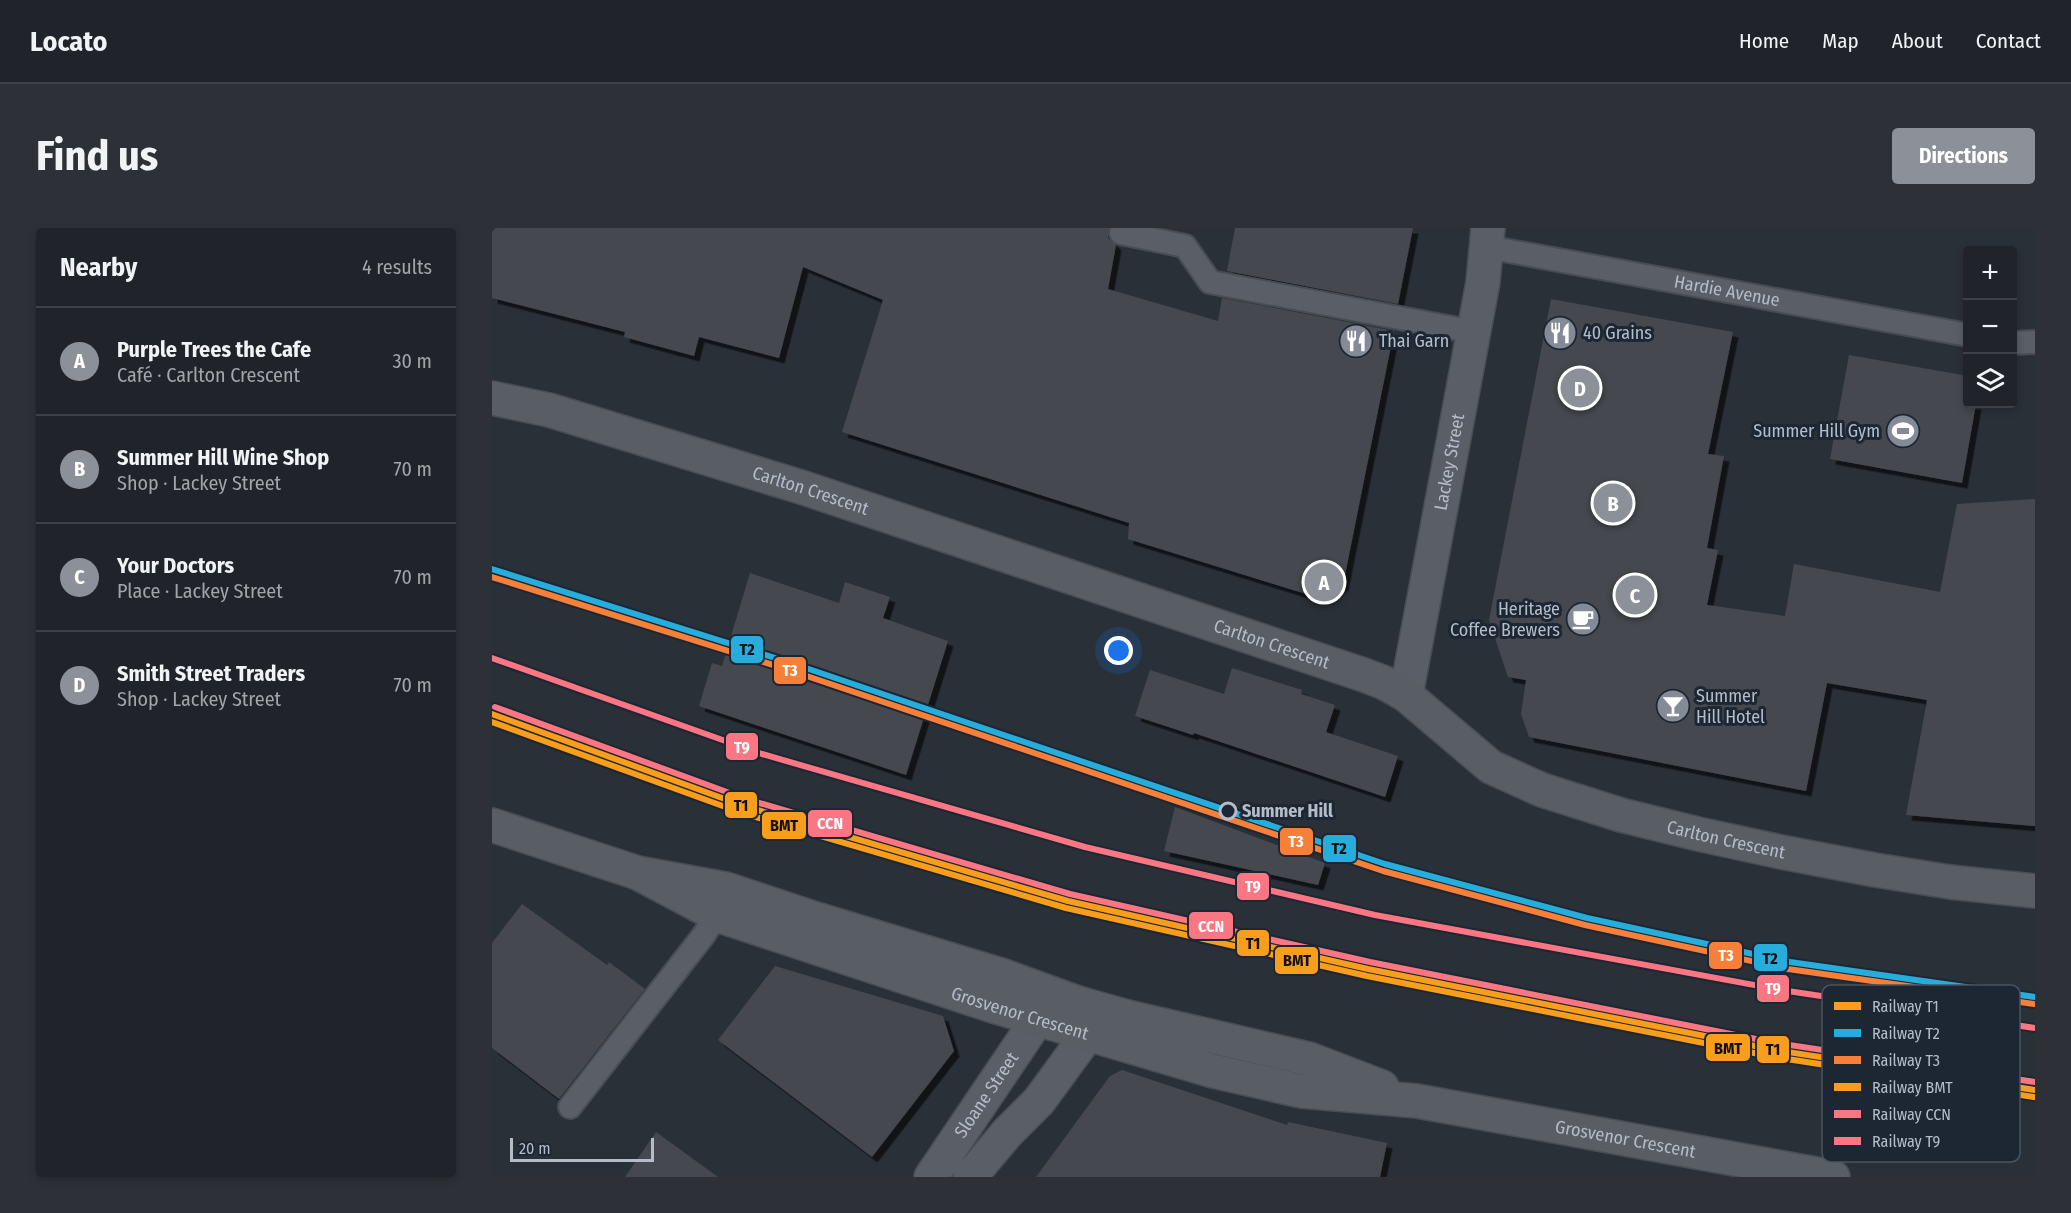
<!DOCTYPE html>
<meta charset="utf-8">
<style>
body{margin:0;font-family:"Fira Sans Condensed",sans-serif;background:#2d3036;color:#f1f3f6}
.controls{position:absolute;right:18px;top:18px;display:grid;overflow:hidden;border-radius:6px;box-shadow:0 3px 9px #0003}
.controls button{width:54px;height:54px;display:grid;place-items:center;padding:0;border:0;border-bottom:2px solid #3d4147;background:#20242a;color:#f1f3f6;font:30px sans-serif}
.scale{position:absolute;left:18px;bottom:15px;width:144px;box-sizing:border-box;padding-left:6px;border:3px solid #b4bcc9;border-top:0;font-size:16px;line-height:21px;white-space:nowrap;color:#b4bcc9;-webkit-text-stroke:4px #1d2633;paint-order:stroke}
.you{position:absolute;left:627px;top:423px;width:21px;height:21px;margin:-15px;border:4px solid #fff;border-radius:50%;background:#1a73e8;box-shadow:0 0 0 9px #1a73e833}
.badge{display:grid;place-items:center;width:39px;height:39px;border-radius:50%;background:#8c9099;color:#fff;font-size:20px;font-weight:700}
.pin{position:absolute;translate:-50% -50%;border:3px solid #fff;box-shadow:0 2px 6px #0006}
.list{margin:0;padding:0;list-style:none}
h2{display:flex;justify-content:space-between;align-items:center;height:78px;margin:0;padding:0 24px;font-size:26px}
h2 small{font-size:20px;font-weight:400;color:#a2a4a8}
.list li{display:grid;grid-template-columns:39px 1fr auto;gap:18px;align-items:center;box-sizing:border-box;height:108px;padding:0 24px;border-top:2px solid #3d4147}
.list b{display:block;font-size:22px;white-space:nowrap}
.list p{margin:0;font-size:20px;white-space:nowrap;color:#a2a4a8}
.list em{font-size:20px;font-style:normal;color:#a2a4a8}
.icon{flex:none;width:33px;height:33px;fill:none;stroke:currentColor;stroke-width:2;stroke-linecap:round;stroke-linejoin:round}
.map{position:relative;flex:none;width:1543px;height:949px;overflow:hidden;border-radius:6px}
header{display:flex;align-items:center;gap:36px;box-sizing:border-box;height:84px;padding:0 30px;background:#20242a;border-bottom:2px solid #3d4147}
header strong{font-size:28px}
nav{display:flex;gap:33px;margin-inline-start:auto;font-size:21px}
.intro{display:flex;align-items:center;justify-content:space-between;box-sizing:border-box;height:144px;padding:0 36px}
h1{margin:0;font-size:42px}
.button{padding:15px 27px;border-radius:6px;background:#8c9099;color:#fff;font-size:21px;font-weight:700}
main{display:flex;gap:36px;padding:0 36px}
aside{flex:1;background:#20242a;border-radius:6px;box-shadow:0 3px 9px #0003}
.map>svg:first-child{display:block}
.building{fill:#444950;filter:url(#shadow)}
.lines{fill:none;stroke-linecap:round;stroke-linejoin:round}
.lane-casing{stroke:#484c53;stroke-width:26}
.street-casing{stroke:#484c53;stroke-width:36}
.secondary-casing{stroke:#484c53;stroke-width:36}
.lane{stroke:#5a5e66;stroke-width:22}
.street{stroke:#5a5e66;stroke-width:33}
.secondary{stroke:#595d64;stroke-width:33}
.rail-1-casing{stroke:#1d2633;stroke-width:10}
.rail-2-casing{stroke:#1d2633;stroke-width:10}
.rail-3-casing{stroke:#1d2633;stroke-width:10}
.rail-4-casing{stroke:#1d2633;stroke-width:10}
.rail-5-casing{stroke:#1d2633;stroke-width:10}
.rail-6-casing{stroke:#1d2633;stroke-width:10}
.rail-1{stroke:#f99d1c;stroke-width:6}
.rail-2{stroke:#26addc;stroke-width:6}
.rail-3{stroke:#f68039;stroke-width:6}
.rail-4{stroke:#f99d1c;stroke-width:6}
.rail-5{stroke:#fa7682;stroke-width:6}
.rail-6{stroke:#fa7682;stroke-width:6}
.stop-dot{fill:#1d2633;stroke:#b4bcc9;stroke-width:3}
.labels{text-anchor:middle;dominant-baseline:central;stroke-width:6;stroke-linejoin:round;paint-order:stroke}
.street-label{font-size:18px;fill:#b4bcc9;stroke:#1d2633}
.poi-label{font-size:18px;fill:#b4bcc9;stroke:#1d2633;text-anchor:start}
.stop-label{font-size:18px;font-weight:bold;fill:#b4bcc9;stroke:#1d2633;text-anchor:start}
.key{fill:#1d2633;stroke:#4a5360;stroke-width:1.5}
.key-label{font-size:16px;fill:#b4bcc9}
.line-badge{stroke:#1d2633;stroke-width:2}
.badge-label{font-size:16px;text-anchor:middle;font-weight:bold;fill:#fff}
.pale-badge-label{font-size:16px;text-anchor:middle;font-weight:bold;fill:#111}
</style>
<header>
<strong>Locato</strong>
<nav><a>Home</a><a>Map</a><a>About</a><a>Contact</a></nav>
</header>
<div class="intro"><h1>Find us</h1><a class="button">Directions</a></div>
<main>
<aside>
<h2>Nearby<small>4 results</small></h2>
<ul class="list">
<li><span class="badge">A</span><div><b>Purple Trees the Cafe</b><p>Café · Carlton Crescent</p></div><em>30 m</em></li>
<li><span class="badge">B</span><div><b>Summer Hill Wine Shop</b><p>Shop · Lackey Street</p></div><em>70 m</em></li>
<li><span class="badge">C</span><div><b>Your Doctors</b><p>Place · Lackey Street</p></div><em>70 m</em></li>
<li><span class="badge">D</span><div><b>Smith Street Traders</b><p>Shop · Lackey Street</p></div><em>70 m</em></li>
</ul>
</aside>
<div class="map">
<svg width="1543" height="949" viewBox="0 0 1543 949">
<defs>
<filter id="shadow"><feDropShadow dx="5.5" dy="5.5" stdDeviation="0" flood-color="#0009"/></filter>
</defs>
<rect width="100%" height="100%" fill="#2a3038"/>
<g class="building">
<polygon points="0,0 617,0 616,10 624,17 616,61 726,93 730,70 902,103 851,357 827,370 636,311 637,295 350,204 391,72 311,39 287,130 207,109 202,128 132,109 133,104 0,70"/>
<polygon points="743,0 921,0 906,76 735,43"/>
<polygon points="1059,71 1241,104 1216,226 1232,228 1215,320 1226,322 1215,377 1293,388 1302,336 1448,364 1465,276 1543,271 1543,598 1414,587 1435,472 1335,455 1314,563 1037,509 1029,486 1034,452 1016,449 997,392"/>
<polygon points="1357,127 1476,148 1476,176 1484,176 1470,255 1338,231"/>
<polygon points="258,345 347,375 353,354 398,369 391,390 456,413 414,547 207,478 220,435 230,438"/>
<polygon points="740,440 810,462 809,466 843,477 834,504 906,528 893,569 702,505 701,507 643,488 658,442 732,466"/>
<polygon points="683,579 833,635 826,657 672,623"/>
<polygon points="30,676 115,737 117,734 153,761 67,871 0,820 0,715"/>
<polygon points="283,738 451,788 462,823 380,929 226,812"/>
<polygon points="630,842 795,897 796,894 895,915 888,949 544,949 618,848"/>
<polygon points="164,904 226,949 133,949"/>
</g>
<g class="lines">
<defs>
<g id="lane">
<polyline points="629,5 693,18 718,54 982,104"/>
<path id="s1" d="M995 19 1476 107"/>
<polyline points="1520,115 1543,114"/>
<polyline points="78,879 211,708 225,687 230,673"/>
</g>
<g id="street">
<path id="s2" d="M914 467 991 54 996 0"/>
<path id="s3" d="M439 949 545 792 586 775 596 806 547 873 515 905 478 949"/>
</g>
<g id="secondary">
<path id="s4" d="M0 170 57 182 309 259 872 447 893 455 914 467 999 539 1050 562 1129 587 1206 606 1289 624 1383 642 1458 654 1543 663"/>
<polyline points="0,597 146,645 234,661 321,690 509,747 586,775 636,789 817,831 890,859"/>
<path id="s5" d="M146 645 225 687 501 778 721 843 809 863 925 873 1341 949"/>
</g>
</defs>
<use href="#lane" class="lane-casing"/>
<use href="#street" class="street-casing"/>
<use href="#secondary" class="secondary-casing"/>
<use href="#lane" class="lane"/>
<use href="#street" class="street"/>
<use href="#secondary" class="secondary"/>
<defs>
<polyline id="rail-1" points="0,486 252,578 576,673 876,741 1283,822 1543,862"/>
<polyline id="rail-2" points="0,341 296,434 893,636 1095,690 1298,734 1543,769"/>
<polyline id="rail-3" points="0,349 294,441 891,643 1093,697 1296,741 1542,776"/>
<polyline id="rail-4" points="0,494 250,585 574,680 875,748 1282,829 1542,869"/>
<polyline id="rail-5" points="3,479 254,571 578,666 878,734 1284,815 1543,854"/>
<polyline id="rail-6" points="0,430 270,526 593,619 883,687 1289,762 1543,800"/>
</defs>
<use href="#rail-1" class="rail-1-casing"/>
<use href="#rail-2" class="rail-2-casing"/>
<use href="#rail-3" class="rail-3-casing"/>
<use href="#rail-4" class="rail-4-casing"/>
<use href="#rail-5" class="rail-5-casing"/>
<use href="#rail-6" class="rail-6-casing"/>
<use href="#rail-1" class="rail-1"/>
<use href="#rail-2" class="rail-2"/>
<use href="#rail-3" class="rail-3"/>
<use href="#rail-4" class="rail-4"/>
<use href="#rail-5" class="rail-5"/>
<use href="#rail-6" class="rail-6"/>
</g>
<defs>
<symbol id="restaurant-disc" viewBox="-11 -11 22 22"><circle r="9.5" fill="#848b96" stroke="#1d2633"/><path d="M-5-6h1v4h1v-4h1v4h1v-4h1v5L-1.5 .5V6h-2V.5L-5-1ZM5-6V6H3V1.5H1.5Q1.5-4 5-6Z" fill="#fff"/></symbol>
<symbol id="stadium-disc" viewBox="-11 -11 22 22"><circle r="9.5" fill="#848b96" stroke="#1d2633"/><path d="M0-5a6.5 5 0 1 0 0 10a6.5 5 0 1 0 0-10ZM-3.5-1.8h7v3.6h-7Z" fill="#fff"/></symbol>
<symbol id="cafe-disc" viewBox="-11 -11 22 22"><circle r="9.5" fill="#848b96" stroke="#1d2633"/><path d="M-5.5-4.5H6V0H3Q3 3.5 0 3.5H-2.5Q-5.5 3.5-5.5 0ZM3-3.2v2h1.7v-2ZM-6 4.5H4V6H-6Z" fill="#fff"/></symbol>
<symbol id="bar-disc" viewBox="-11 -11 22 22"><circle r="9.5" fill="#848b96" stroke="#1d2633"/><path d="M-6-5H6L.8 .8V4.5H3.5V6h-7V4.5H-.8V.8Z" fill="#fff"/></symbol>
</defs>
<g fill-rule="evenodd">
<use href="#restaurant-disc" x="1049" y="86" width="38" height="38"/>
<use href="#restaurant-disc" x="845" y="94" width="38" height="38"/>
<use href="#stadium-disc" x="1392" y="184" width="38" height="38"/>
<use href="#cafe-disc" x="1072" y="372" width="38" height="38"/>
<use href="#bar-disc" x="1162" y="459" width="38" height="38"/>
</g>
<circle class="stop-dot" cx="736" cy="583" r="8"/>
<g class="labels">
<g class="street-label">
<text stroke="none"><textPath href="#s1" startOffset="244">Hardie Avenue</textPath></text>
<text stroke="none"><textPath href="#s2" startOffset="237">Lackey Street</textPath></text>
<text stroke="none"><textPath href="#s4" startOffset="332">Carlton Crescent</textPath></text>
<text stroke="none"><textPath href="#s4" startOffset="818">Carlton Crescent</textPath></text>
<text stroke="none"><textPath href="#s4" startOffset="1320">Carlton Crescent</textPath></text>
<text stroke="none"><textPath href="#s5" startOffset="408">Grosvenor Crescent</textPath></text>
<text stroke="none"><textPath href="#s3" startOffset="99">Sloane Street</textPath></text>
<text stroke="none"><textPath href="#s5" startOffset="1028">Grosvenor Crescent</textPath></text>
</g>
<g class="poi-label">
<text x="1091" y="105">40 Grains</text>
<text x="887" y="113">Thai Garn</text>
<text x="1388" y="203" text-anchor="end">Summer Hill Gym</text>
<text x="1068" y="381" text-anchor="end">Heritage<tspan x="1068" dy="21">Coffee Brewers</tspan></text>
<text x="1204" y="468">Summer<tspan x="1204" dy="21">Hill Hotel</tspan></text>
</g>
<g class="stop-label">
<text x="750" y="583">Summer Hill</text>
</g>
</g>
<rect x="1330" y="757" width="198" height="177" rx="9" class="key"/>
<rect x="1342" y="774" width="27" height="8" fill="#f99d1c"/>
<rect x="1342" y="801" width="27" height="8" fill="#26addc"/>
<rect x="1342" y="828" width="27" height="8" fill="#f68039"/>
<rect x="1342" y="855" width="27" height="8" fill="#f99d1c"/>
<rect x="1342" y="882" width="27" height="8" fill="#fa7682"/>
<rect x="1342" y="909" width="27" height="8" fill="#fa7682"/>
<g class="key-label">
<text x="1380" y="784">Railway T1</text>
<text x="1380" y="811">Railway T2</text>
<text x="1380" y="838">Railway T3</text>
<text x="1380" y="865">Railway BMT</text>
<text x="1380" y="892">Railway CCN</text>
<text x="1380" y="919">Railway T9</text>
</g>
<g class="line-badge">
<rect x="238" y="407" width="34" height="29" rx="6" fill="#26addc"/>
<rect x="281" y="428" width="34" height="29" rx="6" fill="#f68039"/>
<rect x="233" y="504" width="34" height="29" rx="6" fill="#fa7682"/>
<rect x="232" y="563" width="34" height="28" rx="6" fill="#f99d1c"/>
<rect x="315" y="581" width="46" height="29" rx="6" fill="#fa7682"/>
<rect x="269" y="583" width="46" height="29" rx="6" fill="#f99d1c"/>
<rect x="787" y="599" width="35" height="29" rx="6" fill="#f68039"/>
<rect x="830" y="606" width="35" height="29" rx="6" fill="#26addc"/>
<rect x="744" y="644" width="34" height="29" rx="6" fill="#fa7682"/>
<rect x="696" y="683" width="46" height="29" rx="6" fill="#fa7682"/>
<rect x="744" y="701" width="34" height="28" rx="6" fill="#f99d1c"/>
<rect x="1216" y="713" width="35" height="29" rx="6" fill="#f68039"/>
<rect x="1261" y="715" width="35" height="29" rx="6" fill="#26addc"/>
<rect x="782" y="718" width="45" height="29" rx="6" fill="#f99d1c"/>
<rect x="1264" y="746" width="34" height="29" rx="6" fill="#fa7682"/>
<rect x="1213" y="805" width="46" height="29" rx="6" fill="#f99d1c"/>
<rect x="1264" y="807" width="34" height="29" rx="6" fill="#f99d1c"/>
</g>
<g class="badge-label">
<text x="298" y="448">T3</text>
<text x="250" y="525">T9</text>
<text x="338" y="601">CCN</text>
<text x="804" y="619">T3</text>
<text x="761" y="664">T9</text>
<text x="719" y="704">CCN</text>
<text x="1234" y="733">T3</text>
<text x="1281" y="766">T9</text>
</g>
<g class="pale-badge-label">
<text x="255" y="427">T2</text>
<text x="249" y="583">T1</text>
<text x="292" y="603">BMT</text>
<text x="847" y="626">T2</text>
<text x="761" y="721">T1</text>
<text x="1278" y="736">T2</text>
<text x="805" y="738">BMT</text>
<text x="1236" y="826">BMT</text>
<text x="1281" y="827">T1</text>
</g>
</svg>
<div class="controls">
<button>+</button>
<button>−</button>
<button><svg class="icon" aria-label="layers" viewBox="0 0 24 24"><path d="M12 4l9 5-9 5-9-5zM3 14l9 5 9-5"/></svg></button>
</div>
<div class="scale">20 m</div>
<div class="you"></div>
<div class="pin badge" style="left:832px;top:354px">A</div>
<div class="pin badge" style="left:1121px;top:275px">B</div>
<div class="pin badge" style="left:1143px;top:367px">C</div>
<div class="pin badge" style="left:1088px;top:160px">D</div>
</div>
</main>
